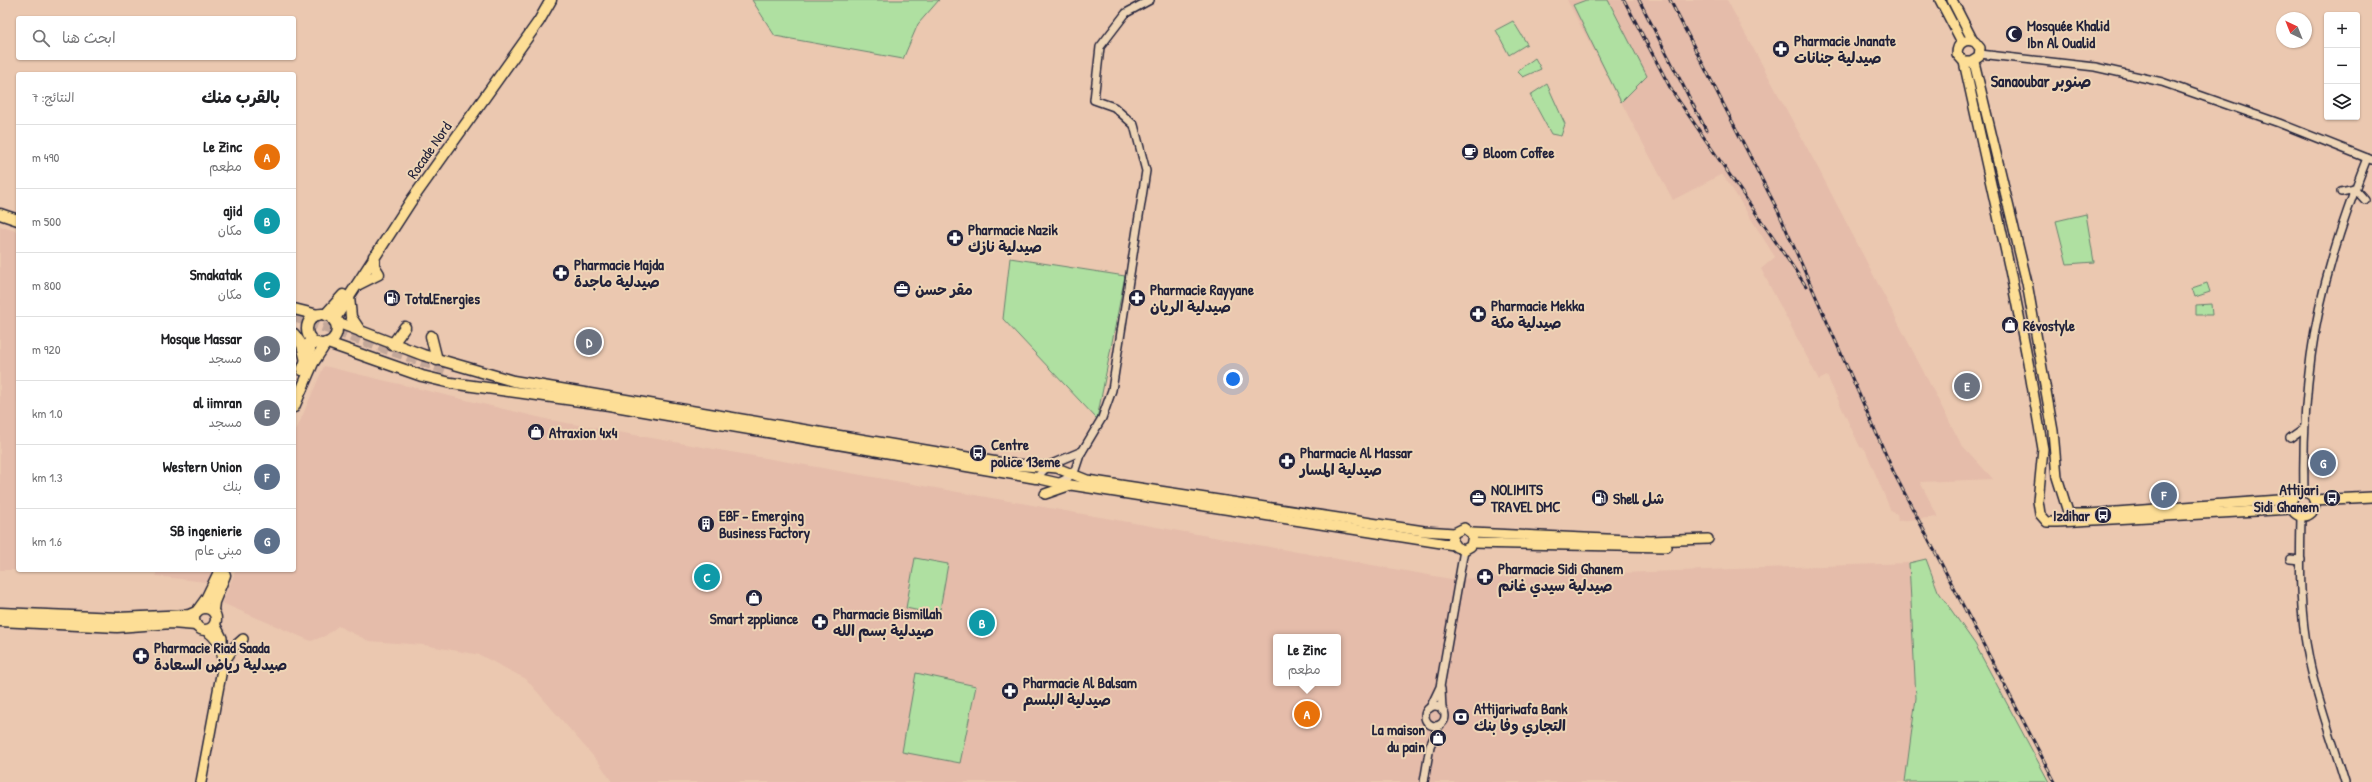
<!DOCTYPE html>
<html lang="ar">
<meta charset="utf-8">
<style>
body{margin:0;font-family:"Patrick Hand","Playpen Sans Arabic",sans-serif;background:#f6f6f6;color:#202124;direction:rtl}
.controls{position:absolute;right:12px;top:12px;display:grid;overflow:hidden;border-radius:4px;box-shadow:0 1px 3px #0004}
.controls button{width:36px;height:36px;display:grid;place-items:center;padding:0;border:0;border-bottom:1px solid #e0e0e0;background:#fff;color:#202124;font:20px sans-serif}
.compass{position:absolute;left:2276px;top:12px;width:36px;height:36px;border-radius:50%;background:#fff;box-shadow:0 1px 3px #0004;rotate:317deg}
.you{position:absolute;left:1233px;top:379px;width:14px;height:14px;margin:-10px;border:3px solid #fff;border-radius:50%;background:#1a73e8;box-shadow:0 0 0 6px #1a73e833}
.badge{display:grid;place-items:center;width:26px;height:26px;border-radius:50%;background:#1a73e8;color:#fff;font-size:13px;font-weight:700}
.pin{position:absolute;translate:-50% -50%;border:2px solid #fff;box-shadow:0 1px 4px #0006}
.popup{position:absolute;left:1273px;top:634px;width:68px;height:52px;box-sizing:border-box;display:grid;place-content:center;border-radius:4px;background:#fff;filter:drop-shadow(0 1px 3px #0005);font-size:13px;white-space:nowrap;color:#757577}
.popup b{font-size:15px;color:#202124}
.popup::after{content:'';position:absolute;left:50%;top:100%;margin-left:-8px;border:8px solid transparent;border-top-color:#fff}
.list{margin:0;padding:0;list-style:none}
h2{display:flex;justify-content:space-between;align-items:center;height:52px;margin:0;padding:0 16px;font-size:17px}
h2 small{font-size:13px;font-weight:400;color:#757577}
.list li{display:grid;grid-template-columns:26px 1fr auto;gap:12px;align-items:center;box-sizing:border-box;height:64px;padding:0 16px;border-top:1px solid #e0e0e0}
.list b{display:block;font-size:15px;white-space:nowrap}
.list p{margin:0;font-size:13px;white-space:nowrap;color:#757577}
.list em{font-size:13px;font-style:normal;color:#757577}
.icon{flex:none;width:22px;height:22px;fill:none;stroke:currentColor;stroke-width:2;stroke-linecap:round;stroke-linejoin:round}
.map{position:relative;flex:none;width:2372px;height:782px;overflow:hidden;direction:ltr}
.search{position:absolute;background:#fff;box-shadow:0 1px 3px #0004;left:16px;top:16px;width:280px;height:44px;display:flex;align-items:center;gap:10px;box-sizing:border-box;padding:0 14px;border-radius:4px;color:#757577;font-size:15px}
.panel{position:absolute;background:#fff;box-shadow:0 1px 3px #0004;left:16px;top:72px;width:280px;height:500px;border-radius:4px;direction:rtl}
.map>svg:first-child{display:block}
.built{fill:#e5bcaa;fill-rule:evenodd}
.green{fill:#afe0a1;stroke:#68816e}
.lines{fill:none;stroke-linecap:round;stroke-linejoin:round}
.highway-tunnel{stroke:#c3a799;stroke-width:10;stroke-dasharray:10 5;stroke-linecap:butt}
.minor-casing{stroke:#22223b;stroke-width:10}
.major-casing{stroke:#22223b;stroke-width:12}
.highway-casing{stroke:#22223b;stroke-width:13}
.minor{stroke:#eed5b6;stroke-width:7}
.major{stroke:#fdde96;stroke-width:9}
.highway{stroke:#fdde96;stroke-width:10}
.rail-casing{stroke:#22223b;stroke-width:3}
.rail{stroke:#eed5b6;stroke-width:1.5;stroke-dasharray:4.5;stroke-linecap:butt}
.labels{text-anchor:middle;dominant-baseline:central;stroke-width:4;stroke-linejoin:round;paint-order:stroke}
.poi-label{font-size:15px;font-weight:bold;fill:#22223b;stroke:#eed5b6;text-anchor:start}
.street-label{font-size:15px;fill:#22223b;stroke:#eed5b6}
.neighbourhood-label{font-size:16px;font-weight:bold;fill:#22223b;stroke:#eed5b6}
</style>
<div class="map">
<svg width="2372" height="782" viewBox="0 0 2372 782">
<rect width="100%" height="100%" fill="#ebc8b0"/>
<filter id="ink" filterUnits="userSpaceOnUse"><feTurbulence type="fractalNoise" baseFrequency=".025" numOctaves="2"/><feDisplacementMap in="SourceGraphic" scale="8" xChannelSelector="R" yChannelSelector="G"/><feConvolveMatrix kernelMatrix="1 2 1 2 8 2 1 2 1" color-interpolation-filters="sRGB"/></filter>
<g filter="url(#ink)">
<g class="built">
<polygon points="1567,0 1727,0 1818,168 1961,444 1993,479 1920,482 1938,517 1898,521 1897,514 1891,511 1865,449 1860,447 1827,376 1819,380 1761,269 1775,257 1733,190 1722,174 1673,200"/>
<polygon points="0,226 18,232 18,570 0,570"/>
<path d="M324 366 550 420 1451 579 1909 563 1916 698 1905 782H612L600 764 526 679 480 655 424 645 369 641 338 626 325 636 311 641 222 603 236 570H294V435ZM1276 637H1338V683H1276Z"/>
<polygon points="156,570 220,570 214,583 156,576"/>
</g>
<g class="green">
<polygon points="752,0 939,0 918,24 903,59 775,36"/>
<polygon points="1586,0 1608,0 1647,76 1621,102 1573,5"/>
<polygon points="1513,21 1527,44 1509,55 1496,30"/>
<polygon points="1535,58 1541,69 1523,77 1517,71"/>
<polygon points="1547,84 1565,124 1561,136 1551,134 1530,95"/>
<polygon points="2086,214 2094,262 2067,264 2056,221"/>
<polygon points="1010,258 1125,276 1097,419 1003,319"/>
<polygon points="2207,283 2210,292 2195,297 2192,288"/>
<polygon points="2211,304 2212,315 2196,315 2196,305"/>
<polygon points="915,558 948,564 939,615 906,608"/>
<polygon points="1926,559 1938,591 1975,644 2049,782 1905,782 1916,698 1909,563"/>
<polygon points="916,673 976,686 960,763 902,752"/>
</g>
<g class="lines">
<polyline class="highway-tunnel" points="294,317 446,370"/>
<defs>
<g id="minor">
<polyline points="1980,54 2095,67 2162,82 2279,123 2372,160"/>
<polyline points="2341,192 2355,189 2365,200"/>
<polyline points="2290,438 2304,428"/>
<polyline points="1036,478 1049,465 1082,451"/>
<polyline points="1058,483 1068,478 1075,470 1080,455 1102,418 1112,390 1146,171 1134,125 1114,107 1094,100 1100,47 1126,13 1150,0"/>
<path d="M2304 492C2303 446 2305 401 2311 356 2320 288 2342 222 2367 158"/>
<path d="M2301 516C2300 563 2299 612 2309 659 2317 701 2333 741 2345 782"/>
<polyline points="2290,559 2301,560"/>
<polyline points="1441,689 1442,710"/>
<circle cx="1435" cy="716" r="10"/>
<polyline points="1430,708 1440,687 1464,550"/>
<polyline points="1424,782 1430,746 1439,726"/>
</g>
<g id="major">
<polyline points="1940,0 1962,42"/>
<polyline points="1952,0 1973,41"/>
<path d="M1964 62H1971L1979 57 1980 48 1975 42C1965 38 1957 43 1957 54L1964 62 2010 270 2028 362 2043 449 2038 501 2040 514 2047 522H2058L2292 509"/>
<polyline points="1974,62 2027,283 2053,431 2057,477 2068,512 2069,514 2089,514 2292,499"/>
<polyline points="1046,467 1057,468 1087,480 1424,531 1454,533 1464,528 1473,535 1471,546 1464,550 1456,547 1452,541 1454,533"/>
<polyline points="1036,478 1058,483 1454,545"/>
<circle cx="2303" cy="504" r="12"/>
<polyline points="1045,494 1068,486"/>
<polyline points="2314,500 2372,497"/>
<polyline points="1472,533 1650,541 1708,539"/>
<polyline points="1472,543 1667,547"/>
<polyline points="215,624 222,638 222,651"/>
<polyline points="223,664 234,647 243,639"/>
<path d="M201 782 223 664C223 650 217 637 205 630"/>
</g>
<g id="highway">
<polyline points="0,214 18,220"/>
<polyline points="357,285 379,274 374,266 374,256"/>
<polyline points="349,297 351,317 361,332"/>
<polyline points="294,309 318,315"/>
<circle cx="322" cy="329" r="15"/>
<polyline points="325,315 343,295"/>
<polyline points="334,320 411,201 539,21 551,0"/>
<polyline points="334,321 423,355 513,381 1006,464 1046,467"/>
<polyline points="294,334 302,345 306,361"/>
<polyline points="431,336 437,360"/>
<polyline points="328,343 422,376 451,383 609,405 1036,478"/>
<polyline points="392,345 405,327"/>
<polyline points="302,370 310,350 310,338"/>
<polyline points="294,407 313,363 326,343"/>
<circle cx="205" cy="619" r="11"/>
<polyline points="198,610 206,599 220,570"/>
<polyline points="213,610 214,602 225,575"/>
<polyline points="0,613 118,618 189,615 196,612"/>
<polyline points="0,621 117,627 172,623 196,625"/>
</g>
</defs>
<use href="#minor" class="minor-casing"/>
<use href="#major" class="major-casing"/>
<use href="#highway" class="highway-casing"/>
<use href="#minor" class="minor"/>
<use href="#major" class="major"/>
<use href="#highway" class="highway"/>
<defs>
<g id="rail">
<polyline points="1624,0 1672,91 1806,286"/>
<polyline points="1639,0 1706,130"/>
<polyline points="1670,0 1778,211 1894,473 2055,782"/>
</g>
</defs>
<use href="#rail" class="rail-casing"/>
<use href="#rail" class="rail"/>
</g>
</g>
<defs>
<symbol id="mosque-disc" viewBox="-11 -11 22 22"><circle r="9.5" fill="#22223b" stroke="#eed5b6"/><path d="M3.5-4.9A6 6 0 1 0 3.5 4.9A5 5 0 1 1 3.5-4.9Z" fill="#fff"/></symbol>
<symbol id="pharmacy-disc" viewBox="-11 -11 22 22"><circle r="9.5" fill="#22223b" stroke="#eed5b6"/><path d="M-2-6h4v4h4v4h-4v4h-4v-4h-4v-4h4Z" fill="#fff"/></symbol>
<symbol id="cafe-disc" viewBox="-11 -11 22 22"><circle r="9.5" fill="#22223b" stroke="#eed5b6"/><path d="M-5.5-4.5H6V0H3Q3 3.5 0 3.5H-2.5Q-5.5 3.5-5.5 0ZM3-3.2v2h1.7v-2ZM-6 4.5H4V6H-6Z" fill="#fff"/></symbol>
<symbol id="office-disc" viewBox="-11 -11 22 22"><circle r="9.5" fill="#22223b" stroke="#eed5b6"/><path d="M-6-3h4V-5.5h4V-3h4V5H-6ZM-1-4.5V-3h2v-1.5ZM-6 0V1H6V0Z" fill="#fff"/></symbol>
<symbol id="fuel-disc" viewBox="-11 -11 22 22"><circle r="9.5" fill="#22223b" stroke="#eed5b6"/><path d="M-5.5-6h7V0h2V4h1.3V-2.5L3-4.5l.8-.8L6-3V5H2.5V1h-1V6h-7ZM-4.2-4.7v3.2H.2V-4.7Z" fill="#fff"/></symbol>
<symbol id="shop-disc" viewBox="-11 -11 22 22"><circle r="9.5" fill="#22223b" stroke="#eed5b6"/><path d="M-5-2.5h2.3a2.7 3.5 0 0 1 5.4 0H5L5.5 6h-11ZM-1.5-2.5h3a1.5 2.3 0 0 0-3 0Z" fill="#fff"/></symbol>
<symbol id="bus-disc" viewBox="-11 -11 22 22"><circle r="9.5" fill="#22223b" stroke="#eed5b6"/><path d="M-5-6H5V4H4V6H2V4H-2V6H-4V4H-5ZM-3.5-4V0h7V-4ZM-3.5 1.2v1.5H-2V1.2ZM2 1.2v1.5H3.5V1.2Z" fill="#fff"/></symbol>
<symbol id="building-disc" viewBox="-11 -11 22 22"><circle r="9.5" fill="#22223b" stroke="#eed5b6"/><path d="M-4-6H4V6H1V3H-1V6H-4ZM-2.5-4.3h1.7v1.8h-1.7ZM.8-4.3h1.7v1.8H.8ZM-2.5-1h1.7V.8h-1.7ZM.8-1h1.7V.8H.8Z" fill="#fff"/></symbol>
<symbol id="bank-disc" viewBox="-11 -11 22 22"><circle r="9.5" fill="#22223b" stroke="#eed5b6"/><path d="M-6-4H6V4H-6ZM0-2.3a2.3 2.3 0 1 0 0 4.6a2.3 2.3 0 1 0 0-4.6Z" fill="#fff"/></symbol>
</defs>
<g fill-rule="evenodd">
<use href="#mosque-disc" x="2004" y="24" width="20" height="20"/>
<use href="#pharmacy-disc" x="1771" y="39" width="20" height="20"/>
<use href="#cafe-disc" x="1460" y="142" width="20" height="20"/>
<use href="#pharmacy-disc" x="945" y="228" width="20" height="20"/>
<use href="#pharmacy-disc" x="551" y="263" width="20" height="20"/>
<use href="#office-disc" x="892" y="279" width="20" height="20"/>
<use href="#fuel-disc" x="382" y="288" width="20" height="20"/>
<use href="#pharmacy-disc" x="1127" y="288" width="20" height="20"/>
<use href="#pharmacy-disc" x="1468" y="304" width="20" height="20"/>
<use href="#shop-disc" x="2000" y="315" width="20" height="20"/>
<use href="#shop-disc" x="526" y="422" width="20" height="20"/>
<use href="#bus-disc" x="968" y="443" width="20" height="20"/>
<use href="#pharmacy-disc" x="1277" y="451" width="20" height="20"/>
<use href="#office-disc" x="1468" y="488" width="20" height="20"/>
<use href="#fuel-disc" x="1590" y="488" width="20" height="20"/>
<use href="#bus-disc" x="2322" y="488" width="20" height="20"/>
<use href="#bus-disc" x="2093" y="505" width="20" height="20"/>
<use href="#building-disc" x="696" y="514" width="20" height="20"/>
<use href="#pharmacy-disc" x="1475" y="567" width="20" height="20"/>
<use href="#shop-disc" x="744" y="588" width="20" height="20"/>
<use href="#pharmacy-disc" x="810" y="612" width="20" height="20"/>
<use href="#pharmacy-disc" x="131" y="646" width="20" height="20"/>
<use href="#pharmacy-disc" x="1000" y="681" width="20" height="20"/>
<use href="#bank-disc" x="1451" y="707" width="20" height="20"/>
<use href="#shop-disc" x="1428" y="728" width="20" height="20"/>
</g>
<g class="labels">
<g class="poi-label">
<text x="2027" y="25">Mosquée Khalid<tspan x="2027" dy="17">Ibn Al Oualid</tspan></text>
<text x="1794" y="40">Pharmacie Jnanate<tspan x="1794" dy="17">صيدلية جنانات</tspan></text>
<text x="1483" y="152">Bloom Coffee</text>
<text x="968" y="229">Pharmacie Nazik<tspan x="968" dy="17">صيدلية نازك</tspan></text>
<text x="574" y="264">Pharmacie Majda<tspan x="574" dy="17">صيدلية ماجدة</tspan></text>
<text x="915" y="289">مقر حسن</text>
<text x="1150" y="289">Pharmacie Rayyane<tspan x="1150" dy="17">صيدلية الريان</tspan></text>
<text x="405" y="298">TotalEnergies</text>
<text x="1491" y="305">Pharmacie Mekka<tspan x="1491" dy="17">صيدلية مكة</tspan></text>
<text x="2023" y="325">Révostyle</text>
<text x="549" y="432">Atraxion 4x4</text>
<text x="991" y="444">Centre<tspan x="991" dy="17">police 13eme</tspan></text>
<text x="1300" y="452">Pharmacie Al Massar<tspan x="1300" dy="17">صيدلية المسار</tspan></text>
<text x="1491" y="489">NOLIMITS<tspan x="1491" dy="17">TRAVEL DMC</tspan></text>
<text x="2319" y="489" text-anchor="end">Attijari<tspan x="2319" dy="17">Sidi Ghanem</tspan></text>
<text x="1613" y="498">Shell شل</text>
<text x="719" y="515">EBF - Emerging<tspan x="719" dy="17">Business Factory</tspan></text>
<text x="2090" y="515" text-anchor="end">Izdihar</text>
<text x="1498" y="568">Pharmacie Sidi Ghanem<tspan x="1498" dy="17">صيدلية سيدي غانم</tspan></text>
<text x="833" y="613">Pharmacie Bismillah<tspan x="833" dy="17">صيدلية بسم الله</tspan></text>
<text x="754" y="618" text-anchor="middle">Smart zppliance</text>
<text x="154" y="647">Pharmacie Riad Saada<tspan x="154" dy="17">صيدلية رياض السعادة</tspan></text>
<text x="1023" y="682">Pharmacie Al Balsam<tspan x="1023" dy="17">صيدلية البلسم</tspan></text>
<text x="1474" y="708">Attijariwafa Bank<tspan x="1474" dy="17">التجاري وفا بنك</tspan></text>
<text x="1425" y="729" text-anchor="end">La maison<tspan x="1425" dy="17">du pain</tspan></text>
</g>
<g class="street-label">
<text transform="translate(429 150) rotate(-55)">Rocade Nord</text>
</g>
<g class="neighbourhood-label">
<text x="2041" y="81">Sanaoubar صنوبر</text>
</g>
</g>
</svg>
<div class="controls">
<button>+</button>
<button>−</button>
<button><svg class="icon" aria-label="layers" viewBox="0 0 24 24"><path d="M12 4l9 5-9 5-9-5zM3 14l9 5 9-5"/></svg></button>
</div>
<svg class="compass" viewBox="-18 -18 36 36"><path d="M0-13l5 13h-10z" fill="#e53935"/><path d="M0 13l5-13h-10z" fill="#757577"/></svg>
<div class="you"></div>
<div class="pin badge" style="left:1307px;top:714px;background:#e8710a">A</div>
<div class="popup"><b>Le Zinc</b>مطعم</div>
<div class="pin badge" style="left:982px;top:623px;background:#0f9aa8">B</div>
<div class="pin badge" style="left:707px;top:577px;background:#0f9aa8">C</div>
<div class="pin badge" style="left:589px;top:342px;background:#6b7280">D</div>
<div class="pin badge" style="left:1967px;top:386px;background:#6b7280">E</div>
<div class="pin badge" style="left:2164px;top:495px;background:#5c6f8a">F</div>
<div class="pin badge" style="left:2323px;top:463px;background:#5c6f8a">G</div>
<div class="search"><svg class="icon" aria-label="search" viewBox="0 0 24 24"><circle cx="10" cy="10" r="6"/><path d="M15 15l6 6"/></svg>ابحث هنا</div>
<section class="panel">
<h2>بالقرب منك<small>النتائج: 7</small></h2>
<ul class="list">
<li><span class="badge" style="background:#e8710a">A</span><div><b>Le Zinc</b><p>مطعم</p></div><em>490 m</em></li>
<li><span class="badge" style="background:#0f9aa8">B</span><div><b>ajid</b><p>مكان</p></div><em>500 m</em></li>
<li><span class="badge" style="background:#0f9aa8">C</span><div><b>Smakatak</b><p>مكان</p></div><em>800 m</em></li>
<li><span class="badge" style="background:#6b7280">D</span><div><b>Mosque Massar</b><p>مسجد</p></div><em>920 m</em></li>
<li><span class="badge" style="background:#6b7280">E</span><div><b>al iimran</b><p>مسجد</p></div><em>1.0 km</em></li>
<li><span class="badge" style="background:#5c6f8a">F</span><div><b>Western Union</b><p>بنك</p></div><em>1.3 km</em></li>
<li><span class="badge" style="background:#5c6f8a">G</span><div><b>SB ingenierie</b><p>مبنى عام</p></div><em>1.6 km</em></li>
</ul>
</section>
</div>
